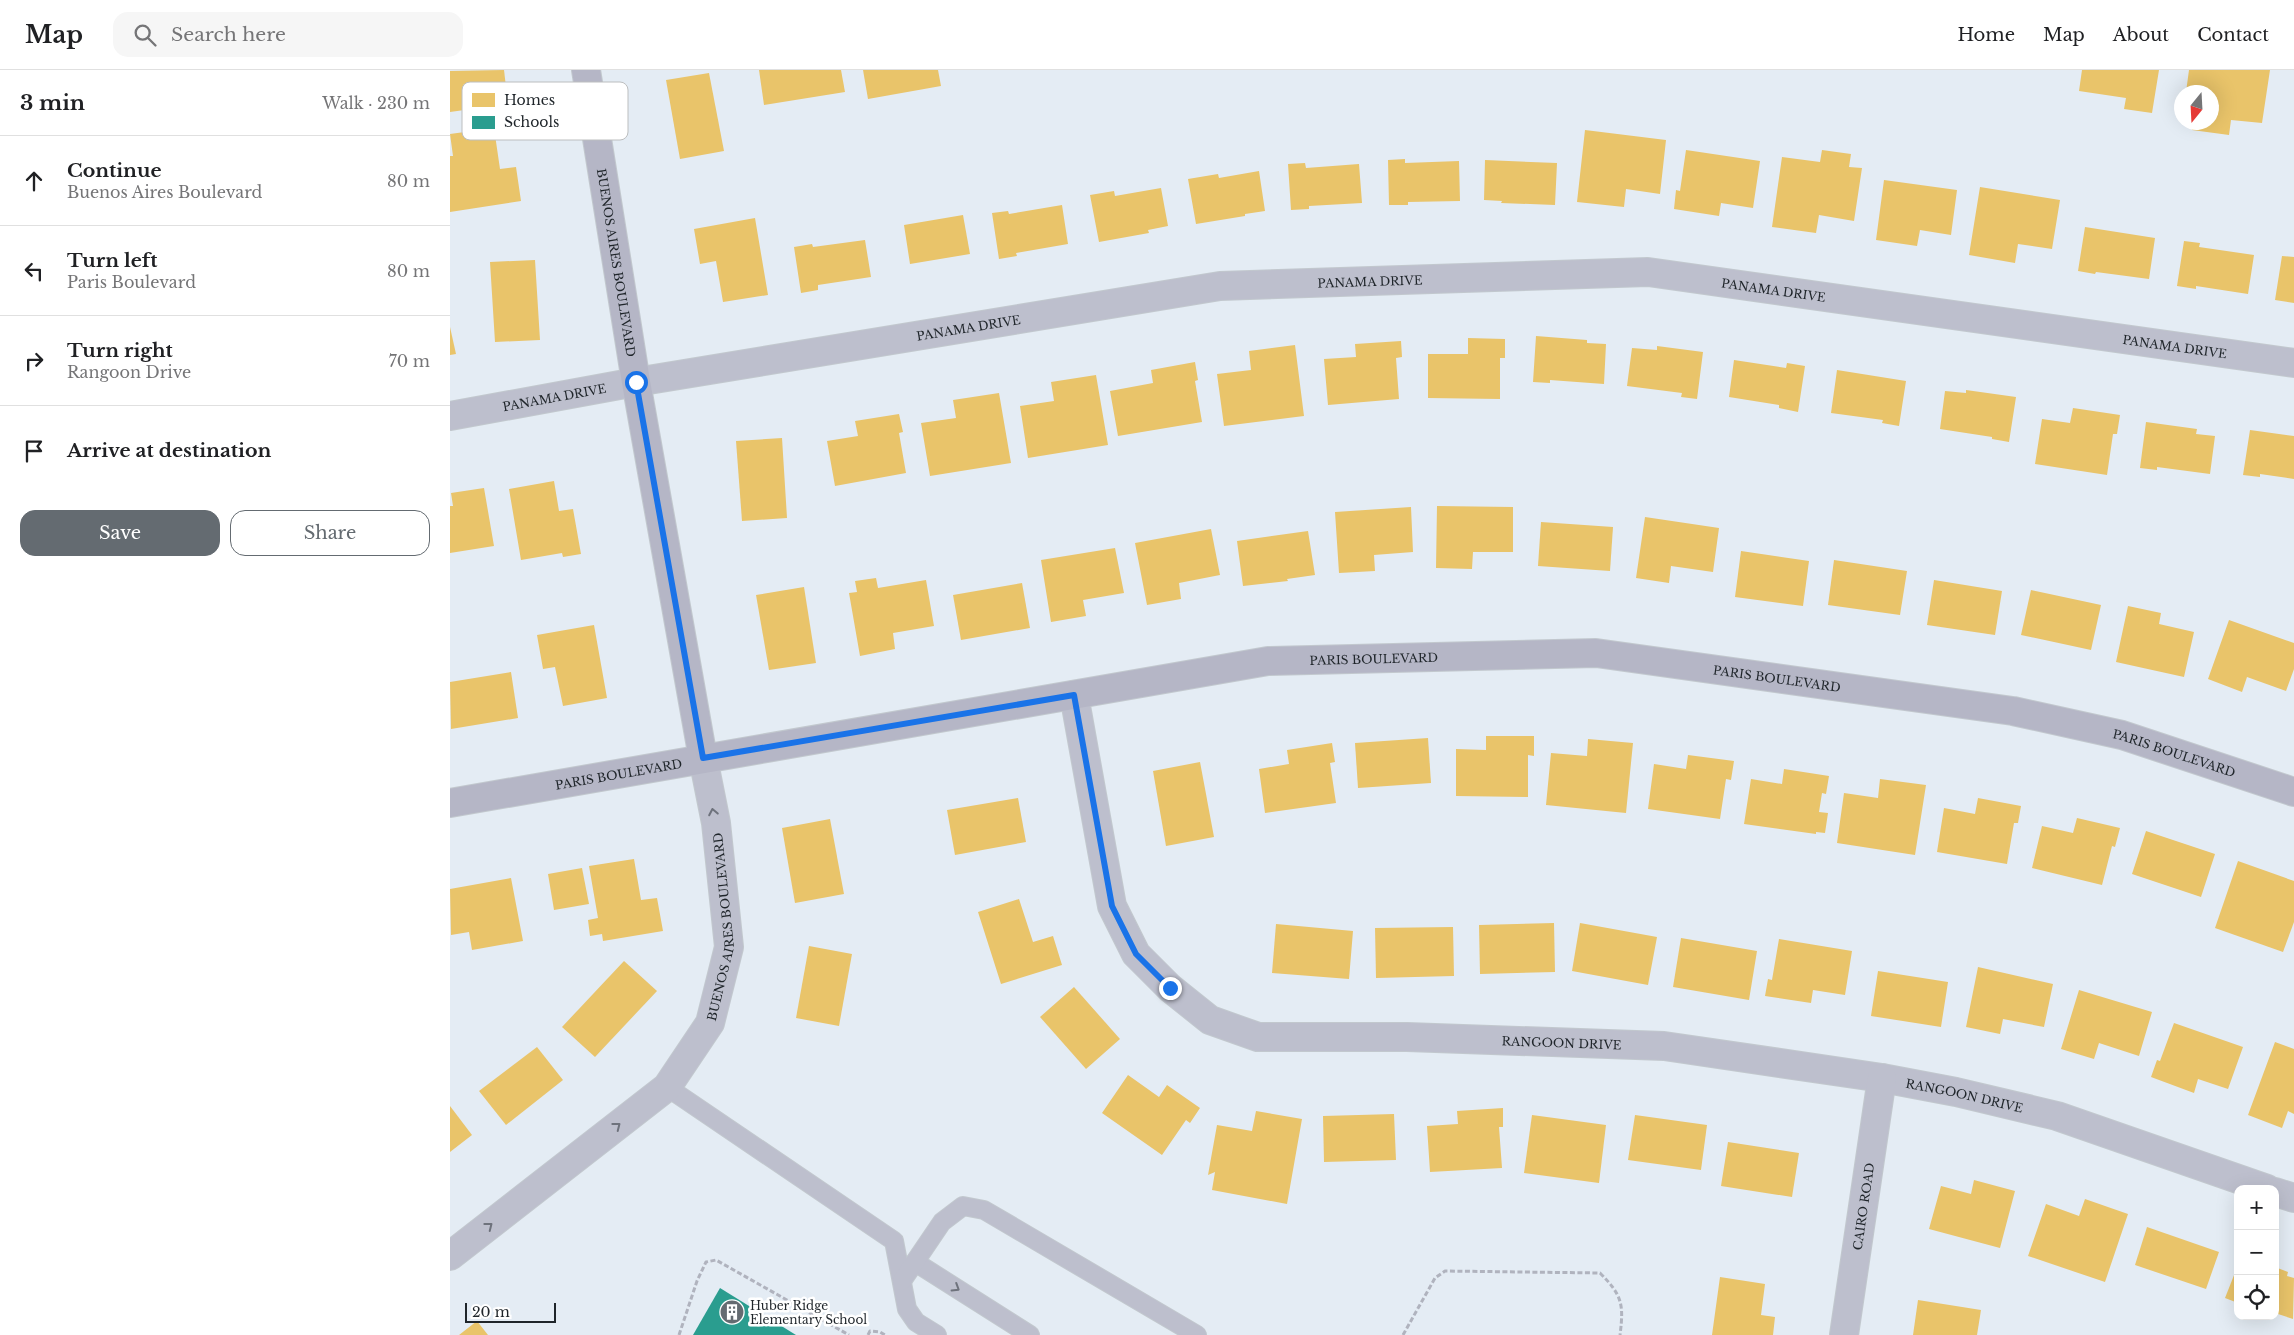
<!DOCTYPE html>
<meta charset="utf-8">
<style>
body{margin:0;font-family:"Libre Baskerville",serif;background:#f6f6f6;color:#202124}
.controls{position:absolute;right:15px;bottom:15px;display:grid;overflow:hidden;border-radius:10px;box-shadow:0 5px 20px #0002}
.controls button{width:45px;height:45px;display:grid;place-items:center;padding:0;border:0;border-bottom:1px solid #e0e0e0;background:#fff;color:#202124;font:25px sans-serif}
.compass{position:absolute;left:1724px;top:15px;width:45px;height:45px;border-radius:50%;background:#fff;box-shadow:0 5px 20px #0002;rotate:198deg}
.scale{position:absolute;left:15px;bottom:12px;width:91px;box-sizing:border-box;padding-left:5px;border:2px solid #1f252a;border-top:0;font-size:14px;line-height:18px;white-space:nowrap;color:#1f252a;-webkit-text-stroke:4px #fff;paint-order:stroke}
.stop{position:absolute;width:15px;height:15px;margin:-11px;border:4px solid #1a73e8;border-radius:50%;background:#fff}
.stop.end{background:#1a73e8;border-color:#fff;box-shadow:0 1px 5px #0008}
.list{margin:0;padding:0;list-style:none}
h2{display:flex;justify-content:space-between;align-items:center;height:65px;margin:0;padding:0 20px;font-size:21px}
h2 small{font-size:16px;font-weight:400;color:#757577}
.list li{display:grid;grid-template-columns:32px 1fr auto;gap:15px;align-items:center;box-sizing:border-box;height:90px;padding:0 20px;border-top:1px solid #e0e0e0}
.list b{display:block;font-size:19px;white-space:nowrap}
.list p{margin:0;font-size:16px;white-space:nowrap;color:#757577}
.list em{font-size:16px;font-style:normal;color:#757577}
.actions{display:flex;gap:10px;padding:15px 20px}
.actions a{flex:1;padding:11px 0;border:1px solid #646b71;border-radius:15px;text-align:center;font-size:18px;color:#646b71}
.actions .main{background:#646b71;color:#fff}
.icon{flex:none;width:28px;height:28px;fill:none;stroke:currentColor;stroke-width:2;stroke-linecap:round;stroke-linejoin:round}
.map{position:relative;flex:none;width:1844px;height:1265px;overflow:hidden}
header{display:flex;align-items:center;gap:30px;box-sizing:border-box;height:70px;padding:0 25px;background:#fff;border-bottom:1px solid #e0e0e0}
header strong{font-size:24px}
nav{display:flex;gap:28px;margin-inline-start:auto;font-size:18px}
.search{width:350px;height:45px;background:#f6f6f6;display:flex;align-items:center;gap:12px;box-sizing:border-box;padding:0 18px;border-radius:15px;color:#757577;font-size:19px}
main{display:flex}
aside{flex:1;background:#fff}
.map>svg:first-child{display:block}
.homes{fill:#e9c46a}
.schools{fill:#2a9d8f}
.lines{fill:none;stroke-linecap:round;stroke-linejoin:round}
.lane-casing{stroke:#c2c8ce;stroke-width:20}
.street-casing{stroke:#c2c8ce;stroke-width:30}
.secondary-casing{stroke:#c2c8ce;stroke-width:30}
.path{stroke:#b0b3be;stroke-width:3;stroke-dasharray:5 2.5;stroke-linecap:butt}
.lane{stroke:#bdbfcd;stroke-width:18}
.street{stroke:#bdbfcd;stroke-width:28}
.secondary{stroke:#b5b6c6;stroke-width:28}
.oneway{stroke:#6e727c}
.route{stroke:#1a73e8;stroke-width:6}
.labels{text-anchor:middle;dominant-baseline:central;stroke-width:5;stroke-linejoin:round;paint-order:stroke}
.street-label{font-size:12px;fill:#1f252a;stroke:#fff}
.poi-label{font-size:12px;fill:#1f252a;stroke:#fff;text-anchor:start}
.key{fill:#fff;stroke:#bcbebf;stroke-width:1}
.key-label{font-size:14px;fill:#1f252a}
</style>
<header>
<strong>Map</strong>
<div class="search"><svg class="icon" aria-label="search" viewBox="0 0 24 24"><circle cx="10" cy="10" r="6"/><path d="M15 15l6 6"/></svg>Search here</div>
<nav><a>Home</a><a>Map</a><a>About</a><a>Contact</a></nav>
</header>
<main>
<aside>
<h2>3 min<small>Walk · 230 m</small></h2>
<ul class="list">
<li><svg class="icon" aria-label="ahead" viewBox="0 0 24 24"><path d="M12 20V5M6 11l6-6 6 6"/></svg><div><b>Continue</b><p>Buenos Aires Boulevard</p></div><em>80 m</em></li>
<li><svg class="icon" aria-label="left" viewBox="0 0 24 24"><path d="M17 20v-9H6M10 6l-5 5 5 5"/></svg><div><b>Turn left</b><p>Paris Boulevard</p></div><em>80 m</em></li>
<li><svg class="icon" aria-label="right" viewBox="0 0 24 24"><path d="M7 20v-9h11M14 6l5 5-5 5"/></svg><div><b>Turn right</b><p>Rangoon Drive</p></div><em>70 m</em></li>
<li><svg class="icon" aria-label="arrive" viewBox="0 0 24 24"><path d="M6 21V4h12l-3 4 3 4H6"/></svg><div><b>Arrive at destination</b></div></li>
</ul>
<div class="actions"><a class="main">Save</a><a>Share</a></div>
</aside>
<div class="map">
<svg width="1844" height="1265" viewBox="0 0 1844 1265">
<rect width="100%" height="100%" fill="#e4ecf4"/>
<g class="homes">
<polygon points="54,0 58,34 0,42 0,1"/>
<polygon points="309,0 391,0 395,22 314,35"/>
<polygon points="413,0 488,0 491,16 418,29"/>
<polygon points="1632,0 1709,0 1702,43 1674,39 1676,28 1629,21"/>
<polygon points="1739,0 1820,0 1812,53 1781,50 1779,65 1742,60 1743,52 1762,52 1762,22 1736,22"/>
<polygon points="259,3 274,81 230,89 216,10"/>
<polygon points="44,58 50,99 66,97 71,131 0,142 0,86 3,86 0,64"/>
<polygon points="1135,60 1216,70 1210,124 1176,119 1174,137 1127,132"/>
<polygon points="1236,80 1310,91 1303,138 1271,133 1269,146 1224,139 1226,120 1230,121"/>
<polygon points="1372,80 1401,84 1399,97 1412,98 1404,151 1369,145 1366,163 1322,157 1332,87 1370,92"/>
<polygon points="955,89 955,93 1009,91 1010,131 958,132 958,135 939,135 938,90"/>
<polygon points="1035,90 1107,93 1105,135 1051,133 1052,131 1034,130"/>
<polygon points="855,93 856,98 909,94 912,133 859,136 859,139 841,140 838,94"/>
<polygon points="809,101 815,141 795,144 795,146 746,154 738,109 768,104 769,108"/>
<polygon points="1434,110 1507,120 1501,165 1470,160 1467,176 1426,170"/>
<polygon points="1530,117 1610,130 1602,179 1568,174 1565,193 1519,185"/>
<polygon points="711,118 718,156 698,160 699,163 649,172 640,125 664,121 665,126"/>
<polygon points="612,135 618,174 566,183 567,186 549,189 542,143 558,141 559,144"/>
<polygon points="513,145 520,184 460,194 454,155"/>
<polygon points="305,148 318,225 273,232 266,191 250,194 244,159"/>
<polygon points="1635,157 1705,168 1699,209 1646,202 1645,204 1628,201"/>
<polygon points="415,170 421,207 368,215 368,220 351,223 344,177 362,174 363,177"/>
<polygon points="1734,171 1750,173 1749,177 1804,185 1798,224 1746,216 1746,219 1727,216"/>
<polygon points="1832,186 1844,187 1844,233 1825,230"/>
<polygon points="85,190 90,270 45,272 40,192"/>
<polygon points="0,257 6,284 0,285"/>
<polygon points="1086,266 1137,270 1137,273 1156,274 1154,314 1100,310 1100,313 1083,312"/>
<polygon points="1018,268 1055,269 1055,288 1050,288 1050,329 978,328 978,284 1018,284"/>
<polygon points="951,271 952,287 946,288 949,329 878,335 874,289 906,287 905,274"/>
<polygon points="845,275 854,346 774,356 767,304 801,300 799,281"/>
<polygon points="1207,276 1253,282 1247,329 1231,327 1232,323 1177,316 1182,278 1207,280"/>
<polygon points="1284,290 1336,298 1337,293 1355,296 1348,342 1329,338 1329,335 1279,327"/>
<polygon points="745,292 748,310 745,311 752,352 668,366 660,321 703,313 701,300"/>
<polygon points="1387,300 1456,311 1449,356 1432,353 1433,350 1381,343"/>
<polygon points="646,305 658,375 578,388 570,336 604,331 601,312"/>
<polygon points="1516,320 1566,327 1559,372 1542,369 1542,367 1490,359 1495,321 1516,323"/>
<polygon points="549,323 561,393 480,406 471,353 506,348 503,330"/>
<polygon points="1623,338 1670,345 1667,364 1663,364 1657,405 1585,394 1592,349 1620,353"/>
<polygon points="449,344 453,362 449,363 456,403 385,416 377,371 408,366 405,351"/>
<polygon points="1696,352 1747,359 1746,364 1765,366 1760,404 1707,397 1707,400 1690,398"/>
<polygon points="1800,360 1844,366 1844,409 1810,404 1810,407 1793,405"/>
<polygon points="332,368 337,448 292,451 286,371"/>
<polygon points="104,411 109,441 123,439 131,484 113,487 112,483 71,490 59,419"/>
<polygon points="34,418 44,476 0,483 0,436 3,436 1,423"/>
<polygon points="987,436 1063,437 1063,482 1023,482 1022,499 986,498"/>
<polygon points="961,437 963,482 924,485 925,501 889,503 885,442"/>
<polygon points="1195,447 1269,458 1263,502 1221,496 1219,513 1186,508"/>
<polygon points="1091,452 1163,457 1160,501 1088,496"/>
<polygon points="761,459 770,505 729,513 731,529 697,535 685,473"/>
<polygon points="858,461 865,505 837,509 838,511 793,516 787,471"/>
<polygon points="665,478 674,523 633,530 636,546 601,552 591,490"/>
<polygon points="1291,481 1359,491 1353,536 1285,527"/>
<polygon points="1384,490 1457,501 1450,545 1378,535"/>
<polygon points="426,508 428,518 476,510 484,556 443,563 445,579 410,586 399,523 407,522 405,511"/>
<polygon points="1484,510 1552,521 1545,565 1477,555"/>
<polygon points="572,513 580,558 511,570 503,525"/>
<polygon points="354,517 366,593 319,600 306,525"/>
<polygon points="1581,520 1651,535 1641,580 1571,565"/>
<polygon points="1678,536 1711,543 1709,554 1744,562 1734,607 1666,592"/>
<polygon points="1779,550 1844,573 1844,599 1836,621 1797,607 1792,622 1758,609"/>
<polygon points="144,555 157,628 113,636 105,597 93,599 87,565"/>
<polygon points="61,602 68,648 1,659 0,612"/>
<polygon points="1036,666 1084,666 1084,686 1078,685 1078,727 1006,726 1006,679 1036,680"/>
<polygon points="978,668 981,713 908,718 905,673"/>
<polygon points="1138,669 1183,673 1176,743 1096,735 1101,683 1137,686"/>
<polygon points="882,673 885,692 880,693 886,733 815,743 809,699 839,694 837,680"/>
<polygon points="1238,685 1284,691 1281,710 1276,709 1270,749 1198,739 1204,694 1236,699"/>
<polygon points="750,692 764,767 716,776 703,701"/>
<polygon points="1334,699 1379,706 1376,724 1372,723 1369,742 1378,743 1375,763 1366,762 1366,764 1294,754 1301,709 1332,714"/>
<polygon points="1430,709 1476,715 1465,785 1387,773 1394,723 1428,728"/>
<polygon points="568,728 576,772 505,785 497,740"/>
<polygon points="1528,728 1571,736 1568,753 1564,753 1557,794 1487,782 1494,738 1525,744"/>
<polygon points="1627,748 1670,758 1665,777 1662,776 1652,815 1582,798 1592,756 1623,763"/>
<polygon points="380,749 394,824 345,833 332,758"/>
<polygon points="1696,761 1765,784 1751,827 1682,804"/>
<polygon points="184,789 191,830 207,828 213,861 153,871 152,864 140,866 138,850 148,848 139,796"/>
<polygon points="1788,791 1844,811 1844,852 1833,882 1765,858"/>
<polygon points="132,798 139,834 104,840 98,804"/>
<polygon points="61,808 73,871 22,880 19,862 1,865 0,819"/>
<polygon points="569,829 583,872 603,866 612,895 551,914 528,842"/>
<polygon points="1104,853 1105,902 1030,904 1029,855"/>
<polygon points="1130,853 1207,867 1198,915 1122,901"/>
<polygon points="826,854 903,861 899,909 822,903"/>
<polygon points="1003,857 1004,906 926,908 925,858"/>
<polygon points="1231,868 1307,881 1299,930 1223,917"/>
<polygon points="1329,869 1402,881 1395,925 1363,920 1361,933 1315,926 1318,909 1322,910"/>
<polygon points="359,876 402,884 389,956 346,948"/>
<polygon points="174,891 207,921 145,987 112,957"/>
<polygon points="1528,897 1603,914 1594,957 1553,949 1550,964 1516,957"/>
<polygon points="1428,901 1498,912 1491,957 1421,946"/>
<polygon points="624,917 670,969 636,999 590,947"/>
<polygon points="1629,920 1702,942 1689,986 1649,973 1644,989 1611,979"/>
<polygon points="1724,953 1793,977 1778,1019 1748,1009 1744,1023 1701,1007 1707,990 1710,991"/>
<polygon points="1825,972 1844,979 1844,1044 1838,1041 1832,1058 1798,1045"/>
<polygon points="87,977 113,1010 56,1055 29,1021"/>
<polygon points="678,1005 709,1027 717,1015 750,1038 740,1053 736,1050 712,1085 652,1043"/>
<polygon points="0,1036 22,1065 0,1082"/>
<polygon points="1053,1038 1053,1057 1049,1057 1052,1098 980,1102 977,1056 1008,1054 1007,1041"/>
<polygon points="806,1041 852,1049 837,1134 762,1120 765,1102 758,1105 767,1055 802,1061"/>
<polygon points="944,1044 946,1090 874,1092 873,1046"/>
<polygon points="1082,1045 1156,1055 1149,1113 1074,1103"/>
<polygon points="1185,1045 1257,1055 1251,1100 1178,1090"/>
<polygon points="1278,1072 1349,1083 1342,1127 1271,1116"/>
<polygon points="1524,1110 1565,1121 1550,1178 1479,1159 1491,1116 1521,1124"/>
<polygon points="1635,1129 1678,1144 1655,1212 1578,1186 1596,1134 1629,1146"/>
<polygon points="1697,1157 1769,1182 1756,1219 1685,1195"/>
<polygon points="1788,1195 1788,1233 1775,1228"/>
<polygon points="1825,1197 1838,1202 1837,1206 1844,1208 1843,1249 1825,1243"/>
<polygon points="1270,1207 1315,1214 1311,1245 1325,1247 1323,1265 1262,1265"/>
<polygon points="1468,1230 1531,1240 1527,1265 1463,1265"/>
<polygon points="27,1251 38,1265 9,1265"/>
</g>
<polygon class="schools" points="270,1218 346,1265 243,1265"/>
<g class="lines">
<defs>
<g id="lane">
<polyline points="217,1017 444,1171 457,1239 466,1252 487,1265"/>
<polyline points="465,1192 580,1265"/>
<polyline points="452,1211 492,1152 513,1136 534,1140 747,1265"/>
</g>
<g id="street">
<path id="s1" d="M0 346 186 312 770 216 1198 202 1844 293"/>
<path id="s2" d="M624 625 662 836 686 884 720 918 760 950 808 967H957L1214 976 1432 1008 1506 1022 1607 1046 1817 1119"/>
<polyline points="1825,1122 1844,1128"/>
<path id="s3" d="M0 1186 217 1017 260 953 279 877 266 753 253 688"/>
<path id="s4" d="M1394 1265 1432 1008"/>
</g>
<g id="secondary">
<path id="s5" d="M136 0 186 312 253 688"/>
<path id="s6" d="M0 733 818 591 1146 583 1563 641 1672 665 1844 722"/>
</g>
</defs>
<use href="#lane" class="lane-casing"/>
<use href="#street" class="street-casing"/>
<use href="#secondary" class="secondary-casing"/>
<g class="path">
<polyline points="229,1265 247,1211 256,1192 266,1190 399,1265"/>
<polyline points="418,1265 420,1261 430,1262 435,1265"/>
<path d="M953 1265 985 1208 995 1201 1150 1203C1172 1225 1174 1234 1170 1265"/>
</g>
<use href="#lane" class="lane"/>
<use href="#street" class="street"/>
<use href="#secondary" class="secondary"/>
</g>
<defs><path id="oneway-chevron" d="M-2-3.5L2.5 0L-2 3.5" fill="none" stroke-width="1.6" stroke-linecap="round" stroke-linejoin="round" transform="scale(1.25)"/></defs>
<g class="oneway">
<use href="#oneway-chevron" transform="translate(263 742) rotate(-101)"/>
<use href="#oneway-chevron" transform="translate(167 1056) rotate(-38)"/>
<use href="#oneway-chevron" transform="translate(39 1156) rotate(-38)"/>
<use href="#oneway-chevron" transform="translate(506 1218) rotate(32)"/>
</g>
<g class="lines">
<polyline class="route" points="186,312 253,688 624,625 662,836 686,884 720,918"/>
</g>
<defs>
<symbol id="building-disc" viewBox="-11 -11 22 22"><circle r="9.5" fill="#646b71" stroke="#fff"/><path d="M-4-6H4V6H1V3H-1V6H-4ZM-2.5-4.3h1.7v1.8h-1.7ZM.8-4.3h1.7v1.8H.8ZM-2.5-1h1.7V.8h-1.7ZM.8-1h1.7V.8H.8Z" fill="#fff"/></symbol>
</defs>
<g fill-rule="evenodd">
<use href="#building-disc" x="268" y="1228" width="28" height="28"/>
</g>
<g class="labels">
<g class="street-label">
<text stroke="none"><textPath href="#s5" startOffset="195">BUENOS AIRES BOULEVARD</textPath></text>
<text stroke="none"><textPath href="#s1" startOffset="931">PANAMA DRIVE</textPath></text>
<text stroke="none"><textPath href="#s1" startOffset="1336">PANAMA DRIVE</textPath></text>
<text stroke="none"><textPath href="#s1" startOffset="526">PANAMA DRIVE</textPath></text>
<text stroke="none"><textPath href="#s1" startOffset="1741">PANAMA DRIVE</textPath></text>
<text stroke="none"><textPath href="#s1" startOffset="106">PANAMA DRIVE</textPath></text>
<text stroke="none"><textPath href="#s6" startOffset="936">PARIS BOULEVARD</textPath></text>
<text stroke="none"><textPath href="#s6" startOffset="1341">PARIS BOULEVARD</textPath></text>
<text stroke="none"><textPath href="#s6" startOffset="1746">PARIS BOULEVARD</textPath></text>
<text stroke="none"><textPath href="#s6" startOffset="171">PARIS BOULEVARD</textPath></text>
<text stroke="none"><textPath href="#s3" startOffset="450">BUENOS AIRES BOULEVARD</textPath></text>
<text stroke="none"><textPath href="#s2" startOffset="722">RANGOON DRIVE</textPath></text>
<text stroke="none"><textPath href="#s2" startOffset="1129">RANGOON DRIVE</textPath></text>
<text stroke="none"><textPath href="#s4" startOffset="130">CAIRO ROAD</textPath></text>
</g>
<g class="poi-label">
<text x="300" y="1235">Huber Ridge<tspan x="300" dy="14">Elementary School</tspan></text>
</g>
</g>
<rect x="12" y="12" width="166" height="58" rx="8" class="key"/>
<rect x="22" y="23" width="23" height="14" fill="#e9c46a"/>
<rect x="22" y="46" width="23" height="13" fill="#2a9d8f"/>
<g class="key-label">
<text x="54" y="35">Homes</text>
<text x="54" y="57">Schools</text>
</g>
</svg>
<div class="controls">
<button>+</button>
<button>−</button>
<button><svg class="icon" aria-label="locate" viewBox="0 0 24 24"><circle cx="12" cy="12" r="6"/><path d="M12 2v4M12 18v4M2 12h4M18 12h4"/></svg></button>
</div>
<svg class="compass" viewBox="-18 -18 36 36"><path d="M0-13l5 13h-10z" fill="#e53935"/><path d="M0 13l5-13h-10z" fill="#757577"/></svg>
<div class="scale">20 m</div>
<div class="stop" style="left:186px;top:312px"></div>
<div class="stop end" style="left:720px;top:918px"></div>
</div>
</main>
